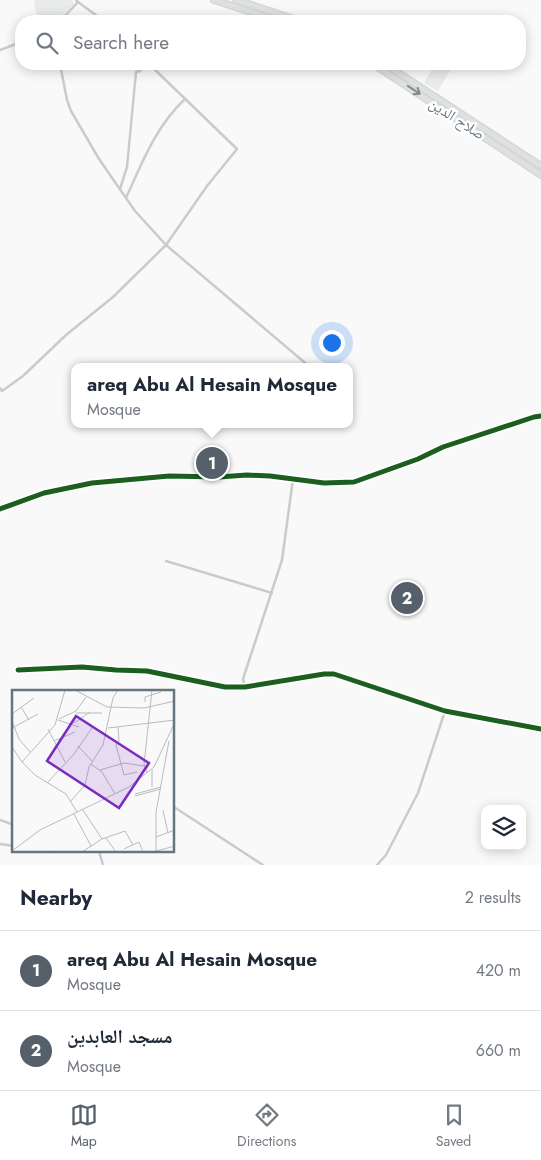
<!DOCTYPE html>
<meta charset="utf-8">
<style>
body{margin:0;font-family:Jost,"Noto Naskh Arabic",sans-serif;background:#f2f2f3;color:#1f2937}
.controls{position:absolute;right:15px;bottom:15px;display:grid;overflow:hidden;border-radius:10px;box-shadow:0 2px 12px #0003}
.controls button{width:45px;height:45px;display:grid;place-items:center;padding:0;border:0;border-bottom:1px solid #e0e1e3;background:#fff;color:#1f2937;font:25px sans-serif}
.you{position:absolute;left:331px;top:342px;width:18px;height:18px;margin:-12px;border:4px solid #fff;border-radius:50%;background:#1a73e8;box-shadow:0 0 0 8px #1a73e833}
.badge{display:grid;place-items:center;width:32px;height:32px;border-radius:50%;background:#56606b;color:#fff;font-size:16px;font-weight:700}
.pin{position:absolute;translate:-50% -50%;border:2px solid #fff;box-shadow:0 1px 5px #0006}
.popup{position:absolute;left:71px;top:363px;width:282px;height:65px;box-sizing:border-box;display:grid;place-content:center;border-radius:10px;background:#fff;filter:drop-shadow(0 1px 4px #0005);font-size:16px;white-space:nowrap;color:#747a83}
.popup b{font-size:19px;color:#1f2937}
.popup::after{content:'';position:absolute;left:50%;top:100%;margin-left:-10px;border:10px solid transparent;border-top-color:#fff}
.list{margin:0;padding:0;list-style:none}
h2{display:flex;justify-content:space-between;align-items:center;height:65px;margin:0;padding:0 20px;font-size:21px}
h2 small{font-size:16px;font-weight:400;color:#747a83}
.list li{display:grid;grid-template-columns:32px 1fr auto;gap:15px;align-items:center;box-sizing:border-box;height:80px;padding:0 20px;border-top:1px solid #e0e1e3}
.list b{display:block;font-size:19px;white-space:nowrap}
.list p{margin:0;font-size:16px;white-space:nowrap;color:#747a83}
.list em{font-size:16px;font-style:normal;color:#747a83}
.icon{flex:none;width:28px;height:28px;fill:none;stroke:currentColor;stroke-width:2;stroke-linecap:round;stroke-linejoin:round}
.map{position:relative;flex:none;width:541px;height:865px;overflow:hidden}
.search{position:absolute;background:#fff;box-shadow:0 2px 12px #0003;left:15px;right:15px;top:15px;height:55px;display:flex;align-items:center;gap:12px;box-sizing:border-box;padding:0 18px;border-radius:20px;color:#747a83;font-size:19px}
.sheet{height:225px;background:#fff}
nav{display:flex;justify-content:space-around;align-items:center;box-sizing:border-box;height:70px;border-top:1px solid #e0e1e3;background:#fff;font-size:14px;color:#747a83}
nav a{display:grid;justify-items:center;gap:2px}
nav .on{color:#56606b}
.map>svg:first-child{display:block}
.built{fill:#e9eaea}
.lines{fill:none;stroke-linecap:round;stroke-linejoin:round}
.trunk-casing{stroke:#d5d6d6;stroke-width:8}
.minor{stroke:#cacbcc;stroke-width:2.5}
.trunk{stroke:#dfe0e0;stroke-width:5}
.cycleway-casing{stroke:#fff;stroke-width:8}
.cycleway{stroke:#1b5e20;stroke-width:5}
.oneway{stroke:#7f8a92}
.labels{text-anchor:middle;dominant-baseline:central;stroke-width:5;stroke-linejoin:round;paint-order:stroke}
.street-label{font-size:15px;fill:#67757f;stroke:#fff}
.inset-road{fill:none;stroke:#b6bcc1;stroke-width:1}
.view{fill:#7b2cbf;fill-opacity:0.15;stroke:#7b2cbf;stroke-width:2.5}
.inset-edge{fill:none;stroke:#67757f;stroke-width:2.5}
</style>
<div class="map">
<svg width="541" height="865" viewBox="0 0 541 865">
<rect width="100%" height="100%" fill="#f9f9f9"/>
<g class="built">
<polygon points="34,0 72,0 74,4 57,21 38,21"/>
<polygon points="435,64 454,64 438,91 424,83"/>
</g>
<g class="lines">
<defs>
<g id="trunk">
<polyline points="214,0 279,21"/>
<polyline points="236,0 300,21"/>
<polyline points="373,64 541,175"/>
<polyline points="385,64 541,166"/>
</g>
</defs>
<use href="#trunk" class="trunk-casing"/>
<g class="minor">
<polyline points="78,2 104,21"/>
<polyline points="60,21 78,2 76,0"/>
<polyline points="0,50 21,42"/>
<polyline points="60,64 67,100 71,111 99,159 135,211 166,245 310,367"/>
<polyline points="120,189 127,167 136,72 140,71 144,64"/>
<path d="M126 198C142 163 156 126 185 99"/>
<polyline points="0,388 2,391 23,376 66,335 113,297 166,245 207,186 237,149 149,64"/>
<polyline points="0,509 44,493 92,483 169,476 219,477 247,475 270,476 324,483 354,482 418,459 443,447 534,417 541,416"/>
<polyline points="166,561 272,593"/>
<polyline points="18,670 82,667 116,670 147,671 225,687 245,687 324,674 334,674 445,711 541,729"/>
<polyline points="245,687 243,679 282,560 293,479"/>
<polyline points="174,807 263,865"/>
<polyline points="0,820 14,825"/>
<polyline points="0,844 14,846"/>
<polyline points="49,851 52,852"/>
<polyline points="99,851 103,865"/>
<polyline points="377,865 386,855 418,793 445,711"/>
</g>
<use href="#trunk" class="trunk"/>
<defs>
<g id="cycleway">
<polyline points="0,509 44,493 92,483 169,476 219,477 247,475 270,476 324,483 354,482 418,459 443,447 534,417 541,416"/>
<polyline points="18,670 82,667 116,670 147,671 225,687 245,687 324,674 334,674 445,711 541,729"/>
</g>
</defs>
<use href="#cycleway" class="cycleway-casing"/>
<use href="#cycleway" class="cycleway"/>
</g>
<defs><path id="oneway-shaft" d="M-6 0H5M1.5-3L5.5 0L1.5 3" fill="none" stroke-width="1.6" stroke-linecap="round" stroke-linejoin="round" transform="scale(1.25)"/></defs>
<use class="oneway" href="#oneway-shaft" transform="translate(414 90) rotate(34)"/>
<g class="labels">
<g class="street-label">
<text transform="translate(457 119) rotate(33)">صلاح الدين</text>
</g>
</g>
<g transform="translate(12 690)">
<rect width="162" height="162" fill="#f9f9f9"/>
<path class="inset-road" d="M53 0 43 35 10 72 23 85 54 104 65 122M63 0 95 17 132 18 163 11M133 12V7L149 2M9 17 17 30M64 23H90M0 24 22 8M47 29 64 21 74 7M46 30 67 37M0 31 7 49 18 62M62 33 78 22M106 37 107 51 104 55 112 85 125 82M0 38 26 24M96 38 163 30M36 39 53 72M42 51 63 42M66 56 81 72M0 57 10 72M79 74 90 82 103 104M88 80 112 73 132 76M140 80V97M135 83 132 74 140 0M35 93 62 64 80 38M123 104 149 97M123 106 149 99M58 112 73 95 77 77 91 55 101 8 106 0M151 120 156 143M62 124 79 156M144 147 163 140M94 148 104 162M90 149 113 141 121 155M112 159 127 152 131 162M0 161 28 140 117 97 142 77 163 32M144 161 163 156M70 162 90 149 71 120M144 162V122L157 51"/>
<path class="view" d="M64 26 137 73 107 118 35 71Z"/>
<rect width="162" height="162" class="inset-edge"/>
</g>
</svg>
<div class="controls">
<button><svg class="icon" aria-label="layers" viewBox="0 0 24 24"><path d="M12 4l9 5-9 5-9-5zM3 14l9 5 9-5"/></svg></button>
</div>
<div class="you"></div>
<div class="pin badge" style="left:212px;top:463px">1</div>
<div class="popup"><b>areq Abu Al Hesain Mosque</b>Mosque</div>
<div class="pin badge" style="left:407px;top:598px">2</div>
<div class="search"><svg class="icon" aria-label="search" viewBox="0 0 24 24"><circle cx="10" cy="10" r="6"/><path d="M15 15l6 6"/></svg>Search here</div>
</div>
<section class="sheet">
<h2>Nearby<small>2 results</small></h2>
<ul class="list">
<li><span class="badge">1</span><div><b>areq Abu Al Hesain Mosque</b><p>Mosque</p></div><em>420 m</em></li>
<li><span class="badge">2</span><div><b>مسجد العابدين</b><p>Mosque</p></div><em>660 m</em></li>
</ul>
</section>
<nav>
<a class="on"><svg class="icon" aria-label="map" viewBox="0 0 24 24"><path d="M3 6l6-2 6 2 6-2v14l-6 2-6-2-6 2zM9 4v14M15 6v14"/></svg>Map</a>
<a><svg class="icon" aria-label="directions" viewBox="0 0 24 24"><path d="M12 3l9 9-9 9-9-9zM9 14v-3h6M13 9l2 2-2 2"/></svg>Directions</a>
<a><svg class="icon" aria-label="saved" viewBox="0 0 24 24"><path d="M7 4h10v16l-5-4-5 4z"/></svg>Saved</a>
</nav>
